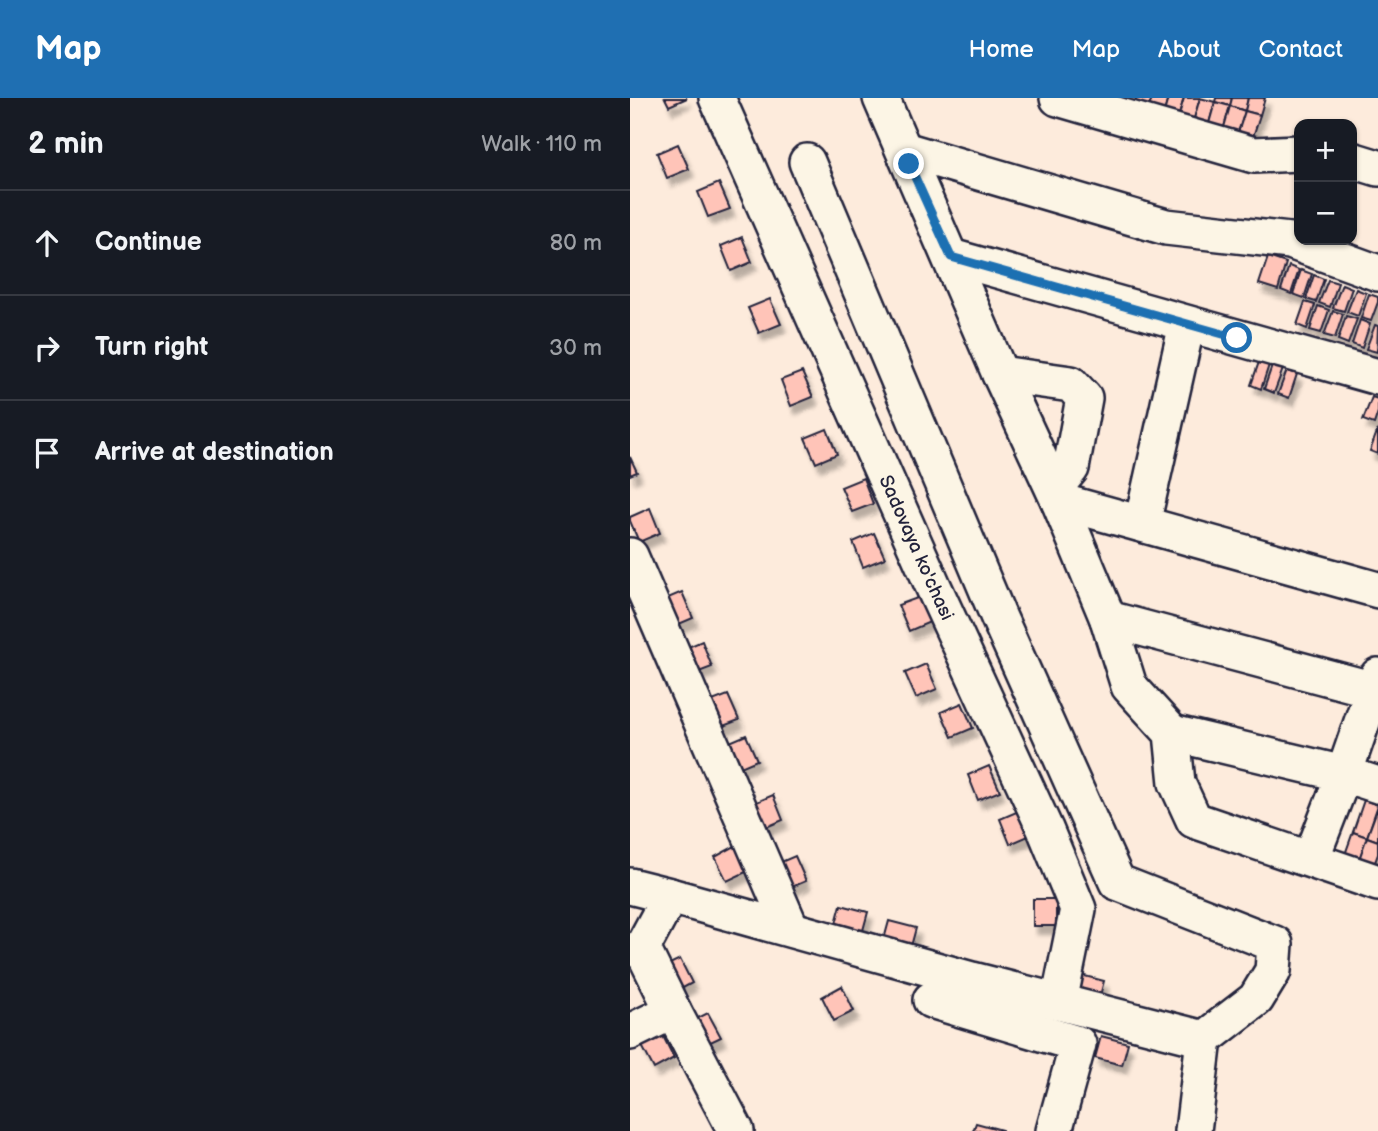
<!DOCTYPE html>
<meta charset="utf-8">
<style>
body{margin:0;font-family:"Balsamiq Sans",sans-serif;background:#242831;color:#f1f3f6}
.controls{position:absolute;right:21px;top:21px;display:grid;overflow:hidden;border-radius:14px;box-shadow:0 2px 5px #0004}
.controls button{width:63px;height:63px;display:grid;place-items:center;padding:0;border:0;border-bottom:2px solid #363941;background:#171b24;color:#f1f3f6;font:35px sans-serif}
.stop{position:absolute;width:21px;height:21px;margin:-16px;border:5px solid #1f6fb2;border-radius:50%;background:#fff}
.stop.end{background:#1f6fb2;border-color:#fff;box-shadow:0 2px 7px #0008}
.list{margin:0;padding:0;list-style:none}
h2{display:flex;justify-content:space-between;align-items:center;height:91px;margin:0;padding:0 28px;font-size:30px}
h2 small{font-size:23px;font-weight:400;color:#9ea1a6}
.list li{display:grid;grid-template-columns:46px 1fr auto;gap:21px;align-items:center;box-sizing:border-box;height:105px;padding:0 28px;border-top:2px solid #363941}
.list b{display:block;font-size:26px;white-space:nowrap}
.list em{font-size:23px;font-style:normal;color:#9ea1a6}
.icon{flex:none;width:38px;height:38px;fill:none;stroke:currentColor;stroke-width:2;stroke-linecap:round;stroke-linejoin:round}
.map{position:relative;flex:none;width:748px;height:1033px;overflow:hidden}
header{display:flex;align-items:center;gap:42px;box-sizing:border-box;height:98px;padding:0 35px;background:#1f6fb2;color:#fff}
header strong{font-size:33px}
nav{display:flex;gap:38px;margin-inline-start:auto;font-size:24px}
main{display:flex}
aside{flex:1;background:#171b24}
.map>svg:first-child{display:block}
.building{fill:#ffc4b8;stroke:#22223b;stroke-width:2;filter:url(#shadow)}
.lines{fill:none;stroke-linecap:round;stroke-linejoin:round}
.minor-casing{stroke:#22223b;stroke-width:40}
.minor{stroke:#fcf5e5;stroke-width:35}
.route{stroke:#1f6fb2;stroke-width:9}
.labels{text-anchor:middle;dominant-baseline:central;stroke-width:5;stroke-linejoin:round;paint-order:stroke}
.street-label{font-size:19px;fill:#22223b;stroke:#fcf5e5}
</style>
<header>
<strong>Map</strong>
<nav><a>Home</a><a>Map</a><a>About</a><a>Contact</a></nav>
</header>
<main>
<aside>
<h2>2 min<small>Walk · 110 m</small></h2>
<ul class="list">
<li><svg class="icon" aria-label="ahead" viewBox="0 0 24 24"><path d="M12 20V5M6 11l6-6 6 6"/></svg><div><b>Continue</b></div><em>80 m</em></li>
<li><svg class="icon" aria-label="right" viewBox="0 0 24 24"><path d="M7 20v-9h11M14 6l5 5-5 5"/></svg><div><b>Turn right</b></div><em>30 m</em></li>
<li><svg class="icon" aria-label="arrive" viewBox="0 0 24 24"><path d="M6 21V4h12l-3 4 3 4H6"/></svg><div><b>Arrive at destination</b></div></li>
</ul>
</aside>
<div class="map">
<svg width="748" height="1033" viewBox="0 0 748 1033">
<defs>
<filter id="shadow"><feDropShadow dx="4.5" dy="8" stdDeviation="2" flood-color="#0004"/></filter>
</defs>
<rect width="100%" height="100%" fill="#fdebdc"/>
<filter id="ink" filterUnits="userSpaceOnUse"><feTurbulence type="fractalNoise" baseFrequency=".0143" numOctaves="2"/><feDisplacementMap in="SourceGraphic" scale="14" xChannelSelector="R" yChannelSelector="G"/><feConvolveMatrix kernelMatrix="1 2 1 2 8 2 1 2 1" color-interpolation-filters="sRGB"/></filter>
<g filter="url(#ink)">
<g class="building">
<polygon points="35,0 57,0 39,8"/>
<polygon points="506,0 522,0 516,18 502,14"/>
<polygon points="522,0 538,0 532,22 516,18"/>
<polygon points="538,0 554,0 546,27 532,22"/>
<polygon points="554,0 570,0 561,31 546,27"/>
<polygon points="570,0 585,4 576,36 561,31"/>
<polygon points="586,0 602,0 600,8 585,4"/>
<polygon points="602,0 618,0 615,13 600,8"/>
<polygon points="618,0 635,0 630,17 615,13"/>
<polygon points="585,4 600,8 591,40 576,36"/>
<polygon points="600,8 615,13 605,44 591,40"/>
<polygon points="615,13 630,17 620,48 605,44"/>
<polygon points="48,46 59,71 37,80 27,55"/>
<polygon points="89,85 100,111 78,119 68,94"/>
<polygon points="112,139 122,164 101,173 91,148"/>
<polygon points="638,159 656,165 648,192 629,186"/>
<polygon points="659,168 669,172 661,196 651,192"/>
<polygon points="671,172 682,176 674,200 663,196"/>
<polygon points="684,177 694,181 686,204 676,201"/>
<polygon points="698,182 708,185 700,209 689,205"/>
<polygon points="712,186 722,190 714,213 703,210"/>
<polygon points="726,191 736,195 728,218 717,214"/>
<polygon points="739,196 748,199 748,204 741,223 731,220"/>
<polygon points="140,201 151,226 129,235 118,210"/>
<polygon points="675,204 685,207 677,231 667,227"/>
<polygon points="688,208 699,212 691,235 680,232"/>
<polygon points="703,213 713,216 705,240 694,237"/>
<polygon points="716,218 727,221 718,246 708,242"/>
<polygon points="730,222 740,226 732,250 722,246"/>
<polygon points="745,227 748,228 747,254 736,251"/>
<polygon points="629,264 639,267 631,291 621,287"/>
<polygon points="642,268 653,271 644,295 634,291"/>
<polygon points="657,272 667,276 659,300 648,296"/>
<polygon points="172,274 183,299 161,308 151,282"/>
<polygon points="742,299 748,301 748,314 744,326 733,322"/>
<polygon points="197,331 207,356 186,365 175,340"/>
<polygon points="748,331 748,356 740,353"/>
<polygon points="0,359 7,374 0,377"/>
<polygon points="233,380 243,406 222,414 211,389"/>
<polygon points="20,410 30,435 9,444 0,423 0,419"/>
<polygon points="244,435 255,460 233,469 223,444"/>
<polygon points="52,494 63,520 42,529 31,503"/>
<polygon points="290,499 300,524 279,533 268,507"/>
<polygon points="72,543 82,569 61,577 51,552"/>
<polygon points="296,566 307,591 286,600 275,575"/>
<polygon points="98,597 109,622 88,630 77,605"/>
<polygon points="332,605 343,630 322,639 311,614"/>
<polygon points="116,637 127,662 106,671 95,646"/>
<polygon points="359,668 370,693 348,702 338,677"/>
<polygon points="143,697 153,722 132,731 122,706"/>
<polygon points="734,702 748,707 737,739 723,734"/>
<polygon points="748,709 748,743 737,739"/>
<polygon points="391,712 401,737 380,746 370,721"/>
<polygon points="723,734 737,739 726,770 712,765"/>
<polygon points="737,739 748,743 748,756 741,775 726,770"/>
<polygon points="105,748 118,773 97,783 85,759"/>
<polygon points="165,758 176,783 155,792 144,767"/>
<rect x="403" y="801" width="23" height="27"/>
<polygon points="211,807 238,814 232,836 205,829"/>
<polygon points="259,823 286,830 280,852 253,845"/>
<polygon points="50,861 62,885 42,896 29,871"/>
<polygon points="447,876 474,883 468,905 441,898"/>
<polygon points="212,888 224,913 204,923 192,899"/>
<polygon points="78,915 91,939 70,949 58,925"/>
<polygon points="32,936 44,960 24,971 11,946"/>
<polygon points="471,938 498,945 492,967 465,960"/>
<polygon points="346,1025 372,1032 372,1033 343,1033"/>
</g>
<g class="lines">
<defs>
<g id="minor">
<path id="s1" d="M87 0 304 490 415 731 448 811 429 904"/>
<polyline points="251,0 370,276 429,403 478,521 499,588 542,635 547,685 564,722 748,785"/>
<polyline points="428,0 624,57 669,55"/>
<polyline points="274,52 536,129 660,143 748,175"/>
<polyline points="722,62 748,70"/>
<polyline points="177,64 369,520 487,784 645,846 643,873 626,901 574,941"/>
<polyline points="321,159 748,279"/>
<polyline points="370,276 441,286 454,300 441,370 424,391"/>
<polyline points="429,403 748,492"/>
<polyline points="512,426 557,226"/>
<polyline points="0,458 161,831"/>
<polyline points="478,521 748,593"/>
<polyline points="542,635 714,676 748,687"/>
<polyline points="681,761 714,676 748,578"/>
<polyline points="0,788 40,798 342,882 574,941"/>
<polyline points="301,902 448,946 424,1033"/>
<polyline points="43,913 106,1033"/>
<polyline points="0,934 43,913 12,850 40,798"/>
<polyline points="563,1033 574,941"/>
</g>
</defs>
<use href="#minor" class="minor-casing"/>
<use href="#minor" class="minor"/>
</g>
</g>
<g class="lines" filter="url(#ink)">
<polyline class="route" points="279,66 321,159 607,240"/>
</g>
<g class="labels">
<g class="street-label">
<text stroke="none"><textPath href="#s1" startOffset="492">Sadovaya ko'chasi</textPath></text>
</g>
</g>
</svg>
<div class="controls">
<button>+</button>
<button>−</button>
</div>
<div class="stop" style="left:607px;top:240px"></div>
<div class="stop end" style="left:279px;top:66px"></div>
</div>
</main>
